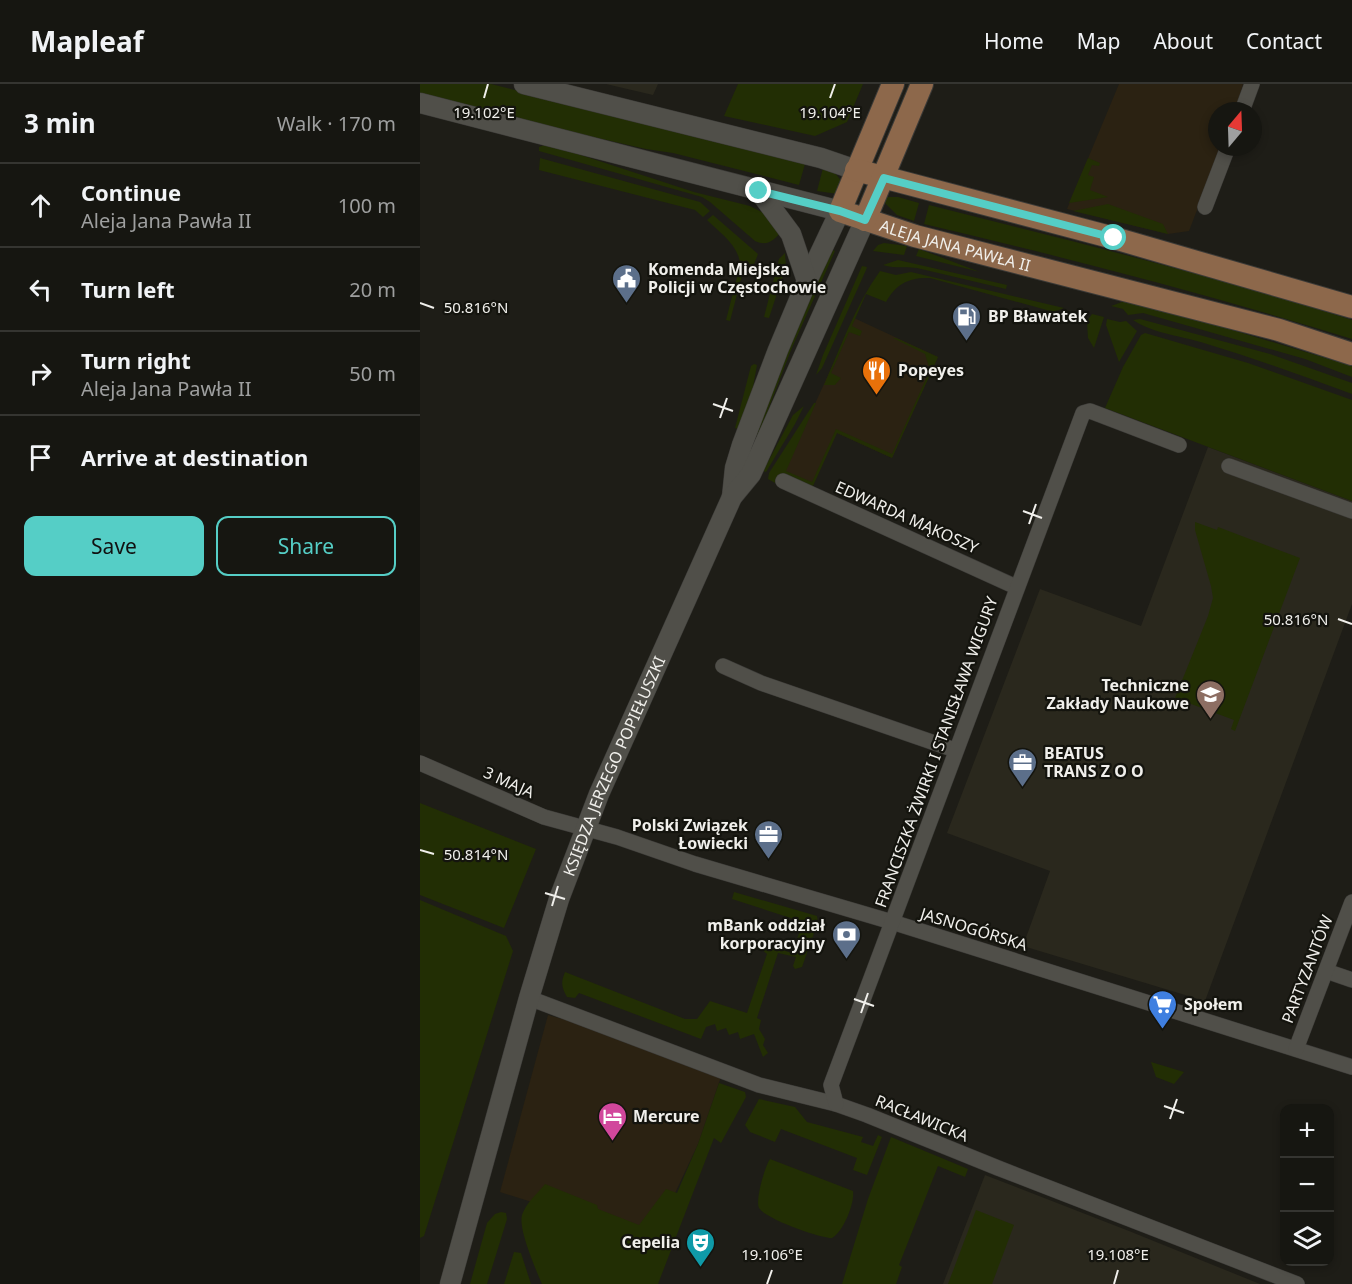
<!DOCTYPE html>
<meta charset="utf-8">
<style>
body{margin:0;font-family:"Noto Sans",sans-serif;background:#1f1f1a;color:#f1f3f6}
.controls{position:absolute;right:18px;bottom:18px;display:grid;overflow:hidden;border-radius:12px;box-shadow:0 3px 9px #0003}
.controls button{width:54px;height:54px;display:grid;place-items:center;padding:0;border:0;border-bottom:2px solid #353531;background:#161611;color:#f1f3f6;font:30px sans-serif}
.compass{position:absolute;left:788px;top:18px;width:54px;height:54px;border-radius:50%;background:#161611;box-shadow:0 3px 9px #0003;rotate:19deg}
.stop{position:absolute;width:18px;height:18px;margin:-14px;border:4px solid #55cec6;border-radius:50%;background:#fff}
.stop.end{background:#55cec6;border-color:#fff;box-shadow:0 2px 6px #0008}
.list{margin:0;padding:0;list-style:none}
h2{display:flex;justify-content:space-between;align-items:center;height:78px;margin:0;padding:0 24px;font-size:26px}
h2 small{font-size:20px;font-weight:400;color:#9e9f9f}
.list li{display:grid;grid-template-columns:39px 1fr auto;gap:18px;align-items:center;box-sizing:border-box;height:84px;padding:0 24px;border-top:2px solid #353531}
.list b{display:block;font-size:22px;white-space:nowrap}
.list p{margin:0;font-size:20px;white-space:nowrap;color:#9e9f9f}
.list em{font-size:20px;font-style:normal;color:#9e9f9f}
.actions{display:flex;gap:12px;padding:18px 24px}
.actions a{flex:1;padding:14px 0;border:2px solid #55cec6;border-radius:12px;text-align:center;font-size:21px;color:#55cec6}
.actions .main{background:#55cec6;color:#111}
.icon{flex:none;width:33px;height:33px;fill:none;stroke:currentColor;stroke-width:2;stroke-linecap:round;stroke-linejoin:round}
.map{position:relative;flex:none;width:932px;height:1200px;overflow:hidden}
header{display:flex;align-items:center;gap:36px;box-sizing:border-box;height:84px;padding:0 30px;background:#161611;border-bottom:2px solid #353531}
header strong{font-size:28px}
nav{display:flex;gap:33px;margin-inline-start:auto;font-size:21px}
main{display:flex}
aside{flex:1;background:#161611}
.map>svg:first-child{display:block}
.commercial{fill:#2b2212}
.built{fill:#2a281d}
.green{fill:#222e04}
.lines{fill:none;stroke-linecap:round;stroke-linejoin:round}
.street-casing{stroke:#3b3a37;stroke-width:16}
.secondary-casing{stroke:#3b3a37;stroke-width:21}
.primary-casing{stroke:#3b3a37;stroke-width:24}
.street{stroke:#504f49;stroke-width:15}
.secondary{stroke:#504f49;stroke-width:20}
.primary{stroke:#8d684b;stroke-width:22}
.route{stroke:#55cec6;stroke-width:8}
.ticks{fill:none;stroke:#f0efeb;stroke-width:2}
.labels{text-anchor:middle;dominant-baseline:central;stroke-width:4.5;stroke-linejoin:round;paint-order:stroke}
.street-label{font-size:16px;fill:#f0efeb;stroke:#14140e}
.poi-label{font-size:16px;font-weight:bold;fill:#f0efeb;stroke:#14140e;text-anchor:start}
.ticks-label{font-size:15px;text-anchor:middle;fill:#f0efeb;stroke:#14140e;stroke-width:4.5;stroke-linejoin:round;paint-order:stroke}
</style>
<header>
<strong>Mapleaf</strong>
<nav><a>Home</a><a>Map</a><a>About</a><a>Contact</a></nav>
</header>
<main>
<aside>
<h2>3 min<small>Walk · 170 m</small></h2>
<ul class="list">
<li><svg class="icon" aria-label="ahead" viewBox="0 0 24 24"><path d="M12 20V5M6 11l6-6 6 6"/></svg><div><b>Continue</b><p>Aleja Jana Pawła II</p></div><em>100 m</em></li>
<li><svg class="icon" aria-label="left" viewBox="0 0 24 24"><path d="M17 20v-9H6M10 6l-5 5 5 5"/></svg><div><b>Turn left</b></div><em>20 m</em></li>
<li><svg class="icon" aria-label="right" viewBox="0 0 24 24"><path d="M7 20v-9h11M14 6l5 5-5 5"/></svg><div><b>Turn right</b><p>Aleja Jana Pawła II</p></div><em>50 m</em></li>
<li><svg class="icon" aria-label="arrive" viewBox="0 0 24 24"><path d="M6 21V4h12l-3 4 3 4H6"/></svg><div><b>Arrive at destination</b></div></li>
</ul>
<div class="actions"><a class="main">Save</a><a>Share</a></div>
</aside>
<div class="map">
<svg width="932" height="1200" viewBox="0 0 932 1200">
<rect width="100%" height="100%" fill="#1e1d17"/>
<g class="commercial">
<polygon points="699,0 823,0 815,27 797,27 797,63 801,63 769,147 748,150 647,125"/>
<polygon points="434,234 518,273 472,374 417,349 393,401 364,388"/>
<polygon points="128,931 305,981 278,1060 233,1156 80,1108"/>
</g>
<g class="built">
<polygon points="186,0 238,0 233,11"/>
<polygon points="788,363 932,417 932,520 785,917 603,862 630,787 527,749 620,505 721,542"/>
<polygon points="565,1091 709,1147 840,1200 523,1200"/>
</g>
<g class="green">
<polygon points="0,0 71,0 385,80 379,101 253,69 226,65 125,42 0,10"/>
<polygon points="318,0 443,0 427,38 395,52 304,32"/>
<path d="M127 60 274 108 330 122 349 132 362 147C354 156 348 163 335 157L290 118 282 113 119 67V63Z"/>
<polygon points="120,74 280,118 290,127 283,133 275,126 119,86"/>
<polygon points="668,74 680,79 679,82 672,81 668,91 674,93 670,106 688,113 649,119"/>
<polygon points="403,84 415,89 422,98 418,110 397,107"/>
<polygon points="466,113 478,113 499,119 494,137 477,131 465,119"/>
<polygon points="688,120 743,140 748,150 653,127"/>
<path d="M509 121C650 157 793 191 932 236V255C791 211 648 174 504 140Z"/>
<path d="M293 131 338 170 333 183 326 176 310 237 306 236 320 182C320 162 300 149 287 136Z"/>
<polygon points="464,159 487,162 484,171 453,167 458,161"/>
<polygon points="411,165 415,167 371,266 338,352 336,353 362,279"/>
<polygon points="499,165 560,188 496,172"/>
<polygon points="365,169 366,182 349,234 344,233 359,175"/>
<path d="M478 176 587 201 586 205 497 184C483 182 477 185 463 181Z"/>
<polygon points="442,182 447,183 446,186 402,284 396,291 403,271"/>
<path d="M460 187 476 191 491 188 644 224 634 228 510 194C489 193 476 200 466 218L446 210 432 242 442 247 440 252 429 248 411 289 421 294 415 301H404C421 262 435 222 460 187Z"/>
<polygon points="705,217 779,236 932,282 932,293 885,275 723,229 708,231 703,225 691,222"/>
<polygon points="672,230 684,233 674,264 668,254 667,237"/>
<polygon points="687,235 700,238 706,237 717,247 699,278 686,241"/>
<path d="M720 235 850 270 932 299V310C884 292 836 275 787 260 763 252 734 250 713 236Z"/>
<polygon points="725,249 828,279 932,316 932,417 685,324 703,283 721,251"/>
<polygon points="473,254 476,254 518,273 472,374 417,349 393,402 361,390 357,400 348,395 349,389 394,319 396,319 366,387 392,398 416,345 472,370 510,286 505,270"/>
<polygon points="334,280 337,281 331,314 318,345 315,344 331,282"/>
<polygon points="384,322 375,340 346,388 343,387 373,331"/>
<polygon points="775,438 797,446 798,443 880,474 815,647 811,645 814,636 755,614 788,532 793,514 791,502 775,446"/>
<polygon points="0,719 116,765 84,844 0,811"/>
<path d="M314 808 397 832 398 838 382 883 375 885 373 882 376 873 358 869 337 934 341 936 339 945 345 955 343 961 348 969 343 973 334 950 320 955 318 948 309 951 306 944 297 947 295 940 286 943 281 955 159 909 155 914 147 913C141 903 141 898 145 888L265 935H277L290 917 327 929 347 870 339 863 340 859 372 869 383 838 312 815Z"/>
<polygon points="0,816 86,852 93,867 4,1152 0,1154"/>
<polygon points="731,978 764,988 754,1000 736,993"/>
<path d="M299 999 325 1008 326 1013 301 1059 294 1054 238 1200H122C116 1186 98 1145 102 1131 106 1119 117 1110 125 1100L177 1121 178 1125 219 1141 246 1105 257 1109 278 1060Z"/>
<polygon points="339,1015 375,1023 387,1038 443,1053 441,1058 453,1062 458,1051 462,1053 447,1091 433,1086 437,1074 361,1045 355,1058 330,1048 325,1041"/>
<polygon points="471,1053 548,1085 545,1093 518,1082 479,1181 482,1183 476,1200 422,1200 448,1115"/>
<path d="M350 1075 433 1107C435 1119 423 1148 412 1154 399 1154 346 1135 339 1124 335 1116 345 1082 350 1075Z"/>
<polygon points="556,1126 594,1141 572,1200 528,1200"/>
<polygon points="81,1128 86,1129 87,1135 67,1200 50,1200 67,1139 75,1130"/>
<polygon points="94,1168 101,1169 111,1200 84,1200"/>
</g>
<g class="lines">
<defs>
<g id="street">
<polyline points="822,27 832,0"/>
<polyline points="785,123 808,63"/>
<polyline points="809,382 932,427"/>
<polyline points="363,397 596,503"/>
<polyline points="303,582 341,599 535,666"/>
<polyline points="0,679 124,733 197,753 275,780 472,838 932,983"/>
<polyline points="906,887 932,896"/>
<polyline points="109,914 339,1001 416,1020 447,1031 578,1084 877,1200"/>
<polyline points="876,965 932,818"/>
<polyline points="416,1020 411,1001 663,329 670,327 759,361"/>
</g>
<g id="secondary">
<polyline points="104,0 401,74 436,86"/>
<polyline points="0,19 420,127 387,197 358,266 322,361 315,384 312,413"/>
<polyline points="339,107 371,150 387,197"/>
<path id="s1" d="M30 1200 109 914 139 815 179 710 312 413 331 390 445 136"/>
</g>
<g id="primary">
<path id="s2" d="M473 0 420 127 495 152 859 246 932 270"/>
<polyline points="436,86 694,154 932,223"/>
<polyline points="445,136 502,0"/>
</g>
</defs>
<use href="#street" class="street-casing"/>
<use href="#secondary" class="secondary-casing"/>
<use href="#primary" class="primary-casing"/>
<use href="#street" class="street"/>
<use href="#secondary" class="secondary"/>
<use href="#primary" class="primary"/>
</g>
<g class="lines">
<polyline class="route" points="339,107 420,127 445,136 464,94 694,154"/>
</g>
<path class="ticks" d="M64 14 68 0M410 14 415 0M0 219 14 224M293 320 313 327M300 334 307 314M603 427 622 434M609 440 616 420M918 535 932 540M0 766 14 770M125 809 145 815M132 822 138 802M434 915 454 922M441 929 448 909M744 1022 764 1029M750 1035 757 1015M347 1200 352 1186M694 1200 698 1186"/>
<defs>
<symbol id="civic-pin" viewBox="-11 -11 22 30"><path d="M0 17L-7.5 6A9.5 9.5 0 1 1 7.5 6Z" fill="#5c6f8a" stroke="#14140e"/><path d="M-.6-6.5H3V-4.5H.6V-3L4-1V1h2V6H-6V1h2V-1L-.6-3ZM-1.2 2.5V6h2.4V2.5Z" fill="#fff"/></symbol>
<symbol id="fuel-pin" viewBox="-11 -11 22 30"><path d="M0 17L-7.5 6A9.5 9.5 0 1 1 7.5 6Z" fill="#5c6f8a" stroke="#14140e"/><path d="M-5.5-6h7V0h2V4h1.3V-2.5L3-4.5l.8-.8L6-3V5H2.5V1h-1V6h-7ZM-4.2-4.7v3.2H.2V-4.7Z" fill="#fff"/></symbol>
<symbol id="restaurant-pin" viewBox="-11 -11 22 30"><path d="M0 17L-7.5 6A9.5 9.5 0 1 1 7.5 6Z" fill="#e8710a" stroke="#14140e"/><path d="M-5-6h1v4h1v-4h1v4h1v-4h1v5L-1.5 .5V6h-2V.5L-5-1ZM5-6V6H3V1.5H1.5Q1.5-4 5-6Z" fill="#fff"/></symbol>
<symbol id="school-pin" viewBox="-11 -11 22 30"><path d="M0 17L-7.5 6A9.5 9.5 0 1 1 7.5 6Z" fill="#8d6e63" stroke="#14140e"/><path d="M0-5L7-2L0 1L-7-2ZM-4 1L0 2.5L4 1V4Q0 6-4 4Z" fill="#fff"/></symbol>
<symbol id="office-pin" viewBox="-11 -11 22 30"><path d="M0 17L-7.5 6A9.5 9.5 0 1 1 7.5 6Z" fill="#5c6f8a" stroke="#14140e"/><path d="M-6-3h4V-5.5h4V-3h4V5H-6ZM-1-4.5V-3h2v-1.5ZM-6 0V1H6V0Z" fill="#fff"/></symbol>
<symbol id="bank-pin" viewBox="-11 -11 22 30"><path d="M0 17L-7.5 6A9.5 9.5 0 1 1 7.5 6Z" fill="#5c6f8a" stroke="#14140e"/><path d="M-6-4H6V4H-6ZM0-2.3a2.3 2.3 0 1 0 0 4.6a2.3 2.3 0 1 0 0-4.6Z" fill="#fff"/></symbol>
<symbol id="supermarket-pin" viewBox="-11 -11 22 30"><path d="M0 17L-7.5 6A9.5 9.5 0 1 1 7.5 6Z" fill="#3f7fe0" stroke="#14140e"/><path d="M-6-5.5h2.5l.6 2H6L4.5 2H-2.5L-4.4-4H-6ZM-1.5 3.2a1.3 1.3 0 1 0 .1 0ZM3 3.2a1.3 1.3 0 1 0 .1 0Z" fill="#fff"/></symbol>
<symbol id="hotel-pin" viewBox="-11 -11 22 30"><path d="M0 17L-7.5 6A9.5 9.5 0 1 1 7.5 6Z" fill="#d1479c" stroke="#14140e"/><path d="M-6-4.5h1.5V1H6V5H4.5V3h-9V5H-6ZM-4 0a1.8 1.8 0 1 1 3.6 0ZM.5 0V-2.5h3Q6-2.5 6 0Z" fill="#fff"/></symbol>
<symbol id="theatre-pin" viewBox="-11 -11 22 30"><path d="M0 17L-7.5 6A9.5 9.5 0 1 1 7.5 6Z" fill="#0f9aa8" stroke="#14140e"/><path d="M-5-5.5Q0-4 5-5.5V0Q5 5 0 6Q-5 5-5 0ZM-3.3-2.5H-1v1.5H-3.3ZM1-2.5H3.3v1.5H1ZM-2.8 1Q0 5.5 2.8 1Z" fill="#fff"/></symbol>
</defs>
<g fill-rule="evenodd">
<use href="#civic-pin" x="190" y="178" width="33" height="45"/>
<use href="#fuel-pin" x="530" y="216" width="33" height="45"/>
<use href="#restaurant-pin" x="440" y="270" width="33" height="45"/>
<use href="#school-pin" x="774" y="594" width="33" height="45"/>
<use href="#office-pin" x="586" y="662" width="33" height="45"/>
<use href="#office-pin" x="332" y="734" width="33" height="45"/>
<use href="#bank-pin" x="410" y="834" width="33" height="45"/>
<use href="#supermarket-pin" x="726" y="904" width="33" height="45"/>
<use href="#hotel-pin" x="176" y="1016" width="33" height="45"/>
<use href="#theatre-pin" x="264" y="1142" width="33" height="45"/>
</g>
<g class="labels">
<g class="street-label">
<text stroke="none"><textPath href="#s2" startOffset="258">ALEJA JANA PAWŁA II</textPath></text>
<text transform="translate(487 433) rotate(24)">EDWARDA MĄKOSZY</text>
<text transform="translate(516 668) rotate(-70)">FRANCISZKA ŻWIRKI I STANISŁAWA WIGURY</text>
<text stroke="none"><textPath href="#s1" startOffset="544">KSIĘDZA JERZEGO POPIEŁUSZKI</textPath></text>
<text transform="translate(89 698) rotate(24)">3 MAJA</text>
<text transform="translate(554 845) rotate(17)">JASNOGÓRSKA</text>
<text transform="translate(887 885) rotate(-69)">PARTYZANTÓW</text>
<text transform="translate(502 1034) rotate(22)">RACŁAWICKA</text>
</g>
<g class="poi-label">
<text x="228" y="185">Komenda Miejska<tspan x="228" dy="18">Policji w Częstochowie</tspan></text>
<text x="568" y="232">BP Bławatek</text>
<text x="478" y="286">Popeyes</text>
<text x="769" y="601" text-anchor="end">Techniczne<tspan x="769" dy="18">Zakłady Naukowe</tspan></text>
<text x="624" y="669">BEATUS<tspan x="624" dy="18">TRANS Z O O</tspan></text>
<text x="328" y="741" text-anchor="end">Polski Związek<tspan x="328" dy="18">Łowiecki</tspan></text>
<text x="405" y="841" text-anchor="end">mBank oddział<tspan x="405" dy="18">korporacyjny</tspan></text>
<text x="764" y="920">Społem</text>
<text x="213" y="1032">Mercure</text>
<text x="260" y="1158" text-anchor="end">Cepelia</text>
</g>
</g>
<g class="ticks-label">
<text x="64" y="34">19.102°E</text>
<text x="410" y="34">19.104°E</text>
<text x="56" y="229">50.816°N</text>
<text x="876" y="541">50.816°N</text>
<text x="56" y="776">50.814°N</text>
<text x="352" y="1176">19.106°E</text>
<text x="698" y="1176">19.108°E</text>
</g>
</svg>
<div class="controls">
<button>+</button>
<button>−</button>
<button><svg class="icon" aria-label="layers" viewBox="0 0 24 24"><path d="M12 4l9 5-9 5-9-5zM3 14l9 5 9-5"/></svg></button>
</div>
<svg class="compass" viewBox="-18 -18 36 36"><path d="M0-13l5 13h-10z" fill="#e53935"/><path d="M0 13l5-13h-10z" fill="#9e9f9f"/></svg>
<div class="stop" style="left:694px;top:154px"></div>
<div class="stop end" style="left:339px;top:107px"></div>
</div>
</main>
